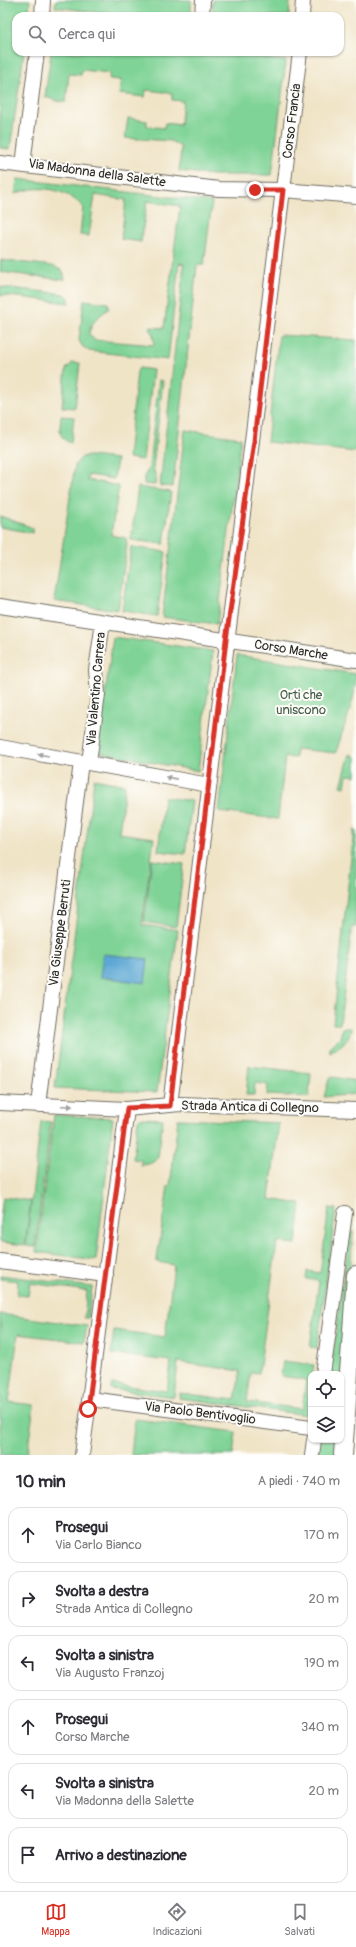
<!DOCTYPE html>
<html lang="it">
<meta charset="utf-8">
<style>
body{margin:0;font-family:Pangolin,sans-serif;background:#f2f2f3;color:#2b2b33}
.controls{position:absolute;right:12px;bottom:12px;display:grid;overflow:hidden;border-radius:8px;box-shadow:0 1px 3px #0004}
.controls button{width:36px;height:36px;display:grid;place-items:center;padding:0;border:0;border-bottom:1px solid #e1e1e2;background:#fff;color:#2b2b33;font:20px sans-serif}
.stop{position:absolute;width:12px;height:12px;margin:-9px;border:3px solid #d93025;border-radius:50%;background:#fff}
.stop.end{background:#d93025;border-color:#fff;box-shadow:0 1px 4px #0008}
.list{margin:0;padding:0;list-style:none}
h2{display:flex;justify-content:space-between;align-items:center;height:52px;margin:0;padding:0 16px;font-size:17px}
h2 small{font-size:13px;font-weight:400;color:#7c7c81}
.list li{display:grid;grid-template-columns:26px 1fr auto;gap:12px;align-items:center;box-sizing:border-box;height:56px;margin:0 8px 8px;padding:0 8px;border:1px solid #e1e1e2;border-radius:12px}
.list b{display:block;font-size:15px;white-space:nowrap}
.list p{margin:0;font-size:13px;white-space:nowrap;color:#7c7c81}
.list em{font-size:13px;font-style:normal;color:#7c7c81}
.icon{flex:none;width:22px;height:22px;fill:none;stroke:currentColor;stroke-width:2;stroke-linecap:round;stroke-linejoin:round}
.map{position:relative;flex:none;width:356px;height:1455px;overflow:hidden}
.search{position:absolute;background:#fff;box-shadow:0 1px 3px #0004;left:12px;right:12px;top:12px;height:44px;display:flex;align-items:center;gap:10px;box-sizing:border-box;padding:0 14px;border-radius:12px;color:#7c7c81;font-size:15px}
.sheet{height:436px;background:#fff}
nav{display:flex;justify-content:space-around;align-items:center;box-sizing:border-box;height:56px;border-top:1px solid #e1e1e2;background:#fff;font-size:11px;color:#7c7c81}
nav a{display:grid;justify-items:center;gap:2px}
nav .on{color:#d93025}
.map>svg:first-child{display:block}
.green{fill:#7fd396;stroke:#557f60}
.water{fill:#5ba7d4;stroke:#436980}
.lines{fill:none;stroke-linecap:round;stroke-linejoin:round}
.minor-casing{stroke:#706c62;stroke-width:16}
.major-casing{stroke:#706c62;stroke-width:20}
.minor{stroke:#fff;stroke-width:14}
.major{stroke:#fff;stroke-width:18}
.oneway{fill:#a0a0a0}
.route{stroke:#d93025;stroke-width:5}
.labels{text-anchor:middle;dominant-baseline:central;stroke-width:4;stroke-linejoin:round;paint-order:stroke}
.street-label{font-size:13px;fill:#2b2b2b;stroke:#fdfcf7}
.park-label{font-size:13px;fill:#445d4b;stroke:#fdfcf7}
</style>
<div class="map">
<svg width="356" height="1455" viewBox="0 0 356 1455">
<rect width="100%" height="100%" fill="#fdfcf7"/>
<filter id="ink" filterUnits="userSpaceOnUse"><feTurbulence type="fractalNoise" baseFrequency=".025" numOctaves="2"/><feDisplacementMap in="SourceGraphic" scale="8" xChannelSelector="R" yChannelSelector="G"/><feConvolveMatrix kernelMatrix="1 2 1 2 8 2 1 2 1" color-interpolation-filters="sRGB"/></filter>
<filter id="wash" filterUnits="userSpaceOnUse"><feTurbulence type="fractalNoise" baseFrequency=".012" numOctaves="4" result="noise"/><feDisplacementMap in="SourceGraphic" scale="16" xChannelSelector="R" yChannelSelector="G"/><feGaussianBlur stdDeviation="0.9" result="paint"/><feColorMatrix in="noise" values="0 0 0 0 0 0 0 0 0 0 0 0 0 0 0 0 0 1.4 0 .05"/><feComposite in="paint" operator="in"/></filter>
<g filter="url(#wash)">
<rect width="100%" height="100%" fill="#f0e4c7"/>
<g class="green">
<polygon points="0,0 30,0 28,16 16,16 16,52 24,52 10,149 0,148"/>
<polygon points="56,0 191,0 191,16 125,16 55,7"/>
<polygon points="213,0 290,0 289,16 212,16"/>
<polygon points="51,52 220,52 286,61 272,175 212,175 179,171 181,147 171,141 125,138 128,118 147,121 147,126 164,128 165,123 180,125 183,101 172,100 172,93 146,90 145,97 119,94 121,80 109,79 110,73 82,70 81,75 69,74 66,102 58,101 45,97"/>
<path d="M17 179 212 202 204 265H197L173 487 160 486 184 264 179 263 168 360 89 351 82 346 79 340 84 300 108 303 109 308C100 316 91 321 89 334L94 340 154 345 153 334 149 327 164 328 180 206 147 201 141 242 121 239 126 200 95 195 89 236 80 235 83 207C66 188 38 184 15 194Z"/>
<polygon points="1,260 53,266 63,271 65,280 0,272"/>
<polygon points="0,287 65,294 69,298 69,303 0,295"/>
<polygon points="279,335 356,340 356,452 267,442"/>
<polygon points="72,363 80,363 75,408 62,407 66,369"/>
<polygon points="139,368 153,370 143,460 128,458 137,372"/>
<polygon points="159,380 163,381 153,467 156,478 155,485 144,484 144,477 149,467"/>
<path d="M61 416 74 417 71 443C57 438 60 428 61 416Z"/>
<polygon points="185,430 241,438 217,624 162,617"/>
<polygon points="90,456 117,459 114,479 89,475 87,480 119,486 111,535 126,538 127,545 118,610 54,601 75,465 82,457"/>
<polygon points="138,487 171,492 164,544 131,540"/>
<polygon points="0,516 33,528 33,533 0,527"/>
<polygon points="131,547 166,552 157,616 122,611"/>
<polygon points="113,637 213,651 198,771 97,752"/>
<path d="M237 655 356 674C356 702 343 727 336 753L296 749 295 758 285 757 278 819 219 812Z"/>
<polygon points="350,754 356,757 356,776 347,775 345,787 341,786"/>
<polygon points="94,779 125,785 119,833 154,838 142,925 178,930 157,1092 55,1088"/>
<polygon points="164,797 192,801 185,854 158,851"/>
<polygon points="354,830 356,831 356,927 352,927 340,1024 333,1024"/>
<polygon points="152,860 184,864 176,927 144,922"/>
<path d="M342 1028H351C350 1041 340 1046 330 1052V1047L340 1038Z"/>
<polygon points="249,1066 311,1073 309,1097 267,1095 268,1085 255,1083 254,1095 246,1095"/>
<polygon points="332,1077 356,1081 356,1094 324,1097 329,1079"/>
<polygon points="54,1115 113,1118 96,1260 36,1252"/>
<path d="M140 1118 163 1119 158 1157C154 1163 148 1165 141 1165V1160L133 1159 138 1120Z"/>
<polygon points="178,1119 279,1123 269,1199 301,1204 296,1244 277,1242 259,1373 251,1372 247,1402 302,1409 306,1380 281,1376 283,1361 314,1365 313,1374 311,1374 307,1415 179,1398 180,1393 235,1400 240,1371 178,1362 174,1397 111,1389 112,1384 167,1391 171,1361 111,1354 114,1330 165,1337 174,1265 157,1262 157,1259 168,1186 170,1186"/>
<polygon points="41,1121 51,1122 35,1247 26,1246"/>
<polygon points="3,1197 31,1201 25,1245 0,1242 0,1221"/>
<polygon points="329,1208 336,1209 317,1348 310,1347 319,1281 306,1279 307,1271 320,1273"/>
<polygon points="350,1232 353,1232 341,1389 341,1374 330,1374"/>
<polygon points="0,1275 92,1287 88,1318 84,1318 87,1291 30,1283 28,1296 17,1295 18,1281 0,1279"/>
<polygon points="0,1314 87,1326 84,1342 18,1334 9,1402 34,1405 27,1455 0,1455"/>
<polygon points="135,1419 236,1432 233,1455 131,1455"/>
<polygon points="320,1440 337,1440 336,1455 318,1455"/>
</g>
<polygon class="water" points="103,954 148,959 145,983 100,977"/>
</g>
<g filter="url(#ink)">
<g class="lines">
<defs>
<g id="minor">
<polyline points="42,16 43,0"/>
<polyline points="202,16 203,0"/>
<polyline points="302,16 303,0"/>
<polyline points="0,163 219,189 283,190 356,196"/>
<polyline points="23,165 37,52"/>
<polyline points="0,606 356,660"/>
<polyline points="0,747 209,785"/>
<polyline points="89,763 98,694 96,670 103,622"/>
<polyline points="0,1103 127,1109 180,1104 356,1110"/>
<polyline points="38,1105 81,762"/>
<polyline points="170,1105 300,52"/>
<polyline points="0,1261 106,1275"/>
<polyline points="323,1374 345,1213"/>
<polyline points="90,1399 311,1428"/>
<polyline points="82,1455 127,1109"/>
<polyline points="312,1455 314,1440"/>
</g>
<polyline id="major" points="343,1455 356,1275"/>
</defs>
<use href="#minor" class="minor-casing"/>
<use href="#major" class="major-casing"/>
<use href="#minor" class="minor"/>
<use href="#major" class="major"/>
</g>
<defs><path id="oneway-solid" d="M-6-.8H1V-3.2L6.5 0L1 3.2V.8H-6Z"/></defs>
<g class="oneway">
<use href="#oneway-solid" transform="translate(43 755) rotate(-170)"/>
<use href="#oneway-solid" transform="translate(171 778) rotate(-169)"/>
<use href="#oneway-solid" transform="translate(67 1106) rotate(2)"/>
</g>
</g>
<g class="lines" filter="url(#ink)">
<polyline class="route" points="88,1409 127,1108 170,1106 226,640 254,441 283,190 255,190"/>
</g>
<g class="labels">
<g class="street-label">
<text transform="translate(292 121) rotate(-83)">Corso Francia</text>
<text transform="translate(97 173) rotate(8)">Via Madonna della Salette</text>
<text transform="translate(291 650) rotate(9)">Corso Marche</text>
<text transform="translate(96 689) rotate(-85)">Via Valentino Carrera</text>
<text transform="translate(60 933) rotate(-83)">Via Giuseppe Berruti</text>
<text transform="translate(250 1107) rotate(1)">Strada Antica di Collegno</text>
<text transform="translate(200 1413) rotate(7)">Via Paolo Bentivoglio</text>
</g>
<g class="park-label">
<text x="301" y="695">Orti che<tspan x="301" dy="15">uniscono</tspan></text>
</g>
</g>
</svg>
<div class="controls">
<button><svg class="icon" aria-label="locate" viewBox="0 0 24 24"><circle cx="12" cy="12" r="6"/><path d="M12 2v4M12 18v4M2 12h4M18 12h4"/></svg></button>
<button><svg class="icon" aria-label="layers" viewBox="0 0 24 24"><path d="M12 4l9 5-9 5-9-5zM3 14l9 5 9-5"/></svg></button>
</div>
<div class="stop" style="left:88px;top:1409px"></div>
<div class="stop end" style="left:255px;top:190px"></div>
<div class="search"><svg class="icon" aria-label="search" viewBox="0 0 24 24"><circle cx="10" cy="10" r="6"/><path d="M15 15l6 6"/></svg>Cerca qui</div>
</div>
<section class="sheet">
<h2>10 min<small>A piedi · 740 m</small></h2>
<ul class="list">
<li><svg class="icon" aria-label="ahead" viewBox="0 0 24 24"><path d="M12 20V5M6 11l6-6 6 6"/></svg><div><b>Prosegui</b><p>Via Carlo Bianco</p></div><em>170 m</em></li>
<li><svg class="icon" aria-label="right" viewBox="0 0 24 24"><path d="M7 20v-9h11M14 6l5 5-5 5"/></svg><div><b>Svolta a destra</b><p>Strada Antica di Collegno</p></div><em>20 m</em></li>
<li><svg class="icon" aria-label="left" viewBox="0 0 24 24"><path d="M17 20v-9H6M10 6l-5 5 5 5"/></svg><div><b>Svolta a sinistra</b><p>Via Augusto Franzoj</p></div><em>190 m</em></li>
<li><svg class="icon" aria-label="ahead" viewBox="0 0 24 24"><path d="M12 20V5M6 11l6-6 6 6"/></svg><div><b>Prosegui</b><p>Corso Marche</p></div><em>340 m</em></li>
<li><svg class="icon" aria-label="left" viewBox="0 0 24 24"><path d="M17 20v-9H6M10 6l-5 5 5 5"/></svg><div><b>Svolta a sinistra</b><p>Via Madonna della Salette</p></div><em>20 m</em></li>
<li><svg class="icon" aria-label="arrive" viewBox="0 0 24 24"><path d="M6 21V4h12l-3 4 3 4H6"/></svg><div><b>Arrivo a destinazione</b></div></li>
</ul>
</section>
<nav>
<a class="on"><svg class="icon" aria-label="map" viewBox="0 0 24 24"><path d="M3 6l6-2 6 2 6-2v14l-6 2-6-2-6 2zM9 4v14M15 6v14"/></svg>Mappa</a>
<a><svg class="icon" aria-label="directions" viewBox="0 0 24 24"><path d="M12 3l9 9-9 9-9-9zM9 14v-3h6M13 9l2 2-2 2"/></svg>Indicazioni</a>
<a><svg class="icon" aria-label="saved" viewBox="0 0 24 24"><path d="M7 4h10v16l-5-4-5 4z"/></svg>Salvati</a>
</nav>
